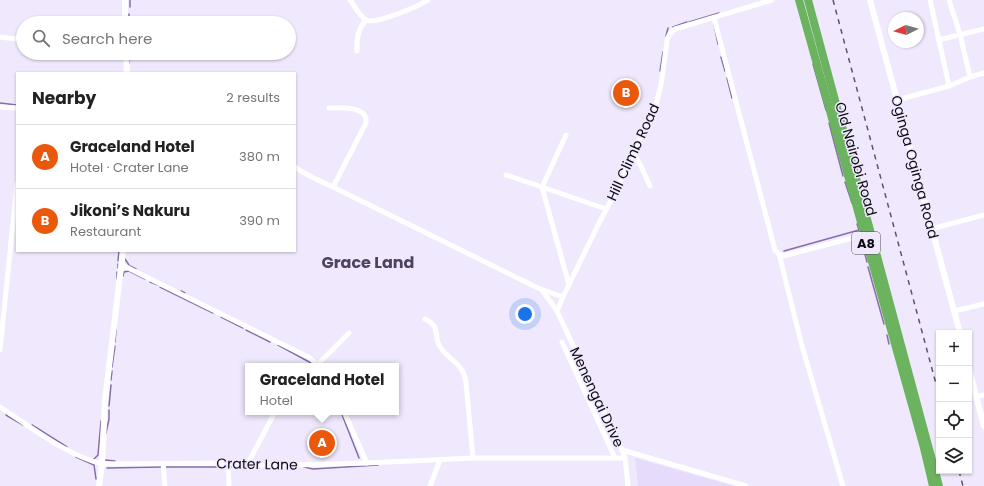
<!DOCTYPE html>
<meta charset="utf-8">
<style>
body{margin:0;font-family:Poppins,sans-serif;background:#f6f6f6;color:#222}
.controls{position:absolute;right:12px;bottom:12px;display:grid;overflow:hidden;border-radius:0px;box-shadow:0 1px 3px #0004}
.controls button{width:36px;height:36px;display:grid;place-items:center;padding:0;border:0;border-bottom:1px solid #e0e0e0;background:#fff;color:#222;font:20px sans-serif}
.compass{position:absolute;left:888px;top:12px;width:36px;height:36px;border-radius:50%;background:#fff;box-shadow:0 1px 3px #0004;rotate:265deg}
.you{position:absolute;left:525px;top:314px;width:14px;height:14px;margin:-10px;border:3px solid #fff;border-radius:50%;background:#1a73e8;box-shadow:0 0 0 6px #1a73e833}
.badge{display:grid;place-items:center;width:26px;height:26px;border-radius:50%;background:#ea580c;color:#fff;font-size:13px;font-weight:700}
.pin{position:absolute;translate:-50% -50%;border:2px solid #fff;box-shadow:0 1px 4px #0006}
.popup{position:absolute;left:245px;top:363px;width:154px;height:52px;box-sizing:border-box;display:grid;place-content:center;border-radius:0px;background:#fff;filter:drop-shadow(0 1px 3px #0005);font-size:13px;white-space:nowrap;color:#767676}
.popup b{font-size:15px;color:#222}
.popup::after{content:'';position:absolute;left:50%;top:100%;margin-left:-8px;border:8px solid transparent;border-top-color:#fff}
.list{margin:0;padding:0;list-style:none}
h2{display:flex;justify-content:space-between;align-items:center;height:52px;margin:0;padding:0 16px;font-size:17px}
h2 small{font-size:13px;font-weight:400;color:#767676}
.list li{display:grid;grid-template-columns:26px 1fr auto;gap:12px;align-items:center;box-sizing:border-box;height:64px;padding:0 16px;border-top:1px solid #e0e0e0}
.list b{display:block;font-size:15px;white-space:nowrap}
.list p{margin:0;font-size:13px;white-space:nowrap;color:#767676}
.list em{font-size:13px;font-style:normal;color:#767676}
.icon{flex:none;width:22px;height:22px;fill:none;stroke:currentColor;stroke-width:2;stroke-linecap:round;stroke-linejoin:round}
.map{position:relative;flex:none;width:984px;height:486px;overflow:hidden}
.search{position:absolute;background:#fff;box-shadow:0 1px 3px #0004;left:16px;top:16px;width:280px;height:44px;display:flex;align-items:center;gap:10px;box-sizing:border-box;padding:0 14px;border-radius:22px;color:#767676;font-size:15px}
.panel{position:absolute;background:#fff;box-shadow:0 1px 3px #0004;left:16px;top:72px;width:280px;height:180px;border-radius:0px}
.map>svg:first-child{display:block}
.built{fill:#e7dbfb}
.lines{fill:none;stroke-linecap:round;stroke-linejoin:round}
.stream{stroke:#876daa;stroke-width:1.5}
.minor{stroke:#fff;stroke-width:5}
.tertiary{stroke:#fff;stroke-width:6}
.trunk{stroke:#6cb360;stroke-width:8}
.rail{stroke:#5b5664;stroke-width:1.5;stroke-dasharray:5 5;stroke-linecap:butt}
.labels{text-anchor:middle;dominant-baseline:central;stroke-width:3;stroke-linejoin:round;paint-order:stroke}
.shield{fill:#f0e9fd;stroke:#524d5a;stroke-width:1}
.shield-label{font-size:13px;font-weight:bold;fill:#0e0a14}
.street-label{font-size:14px;fill:#0e0a14;stroke:#f0e9fd}
.quarter-label{font-size:16px;font-weight:bold;fill:#4e435e;stroke:#f0e9fd}
</style>
<div class="map">
<svg width="984" height="486" viewBox="0 0 984 486">
<rect width="100%" height="100%" fill="#f0e9fd"/>
<polygon class="built" points="635,458 734,486 638,486"/>
<g class="lines">
<g class="stream">
<polyline points="130,7 130,0"/>
<polyline points="129,14 129,23"/>
<polyline points="689,22 719,13"/>
<polyline points="714,24 718,44"/>
<polyline points="673,27 687,22"/>
<polyline points="666,36 668,28"/>
<polyline points="129,53 129,63"/>
<polyline points="721,57 725,71"/>
<polyline points="813,64 826,110"/>
<polyline points="660,71 663,52"/>
<polyline points="727,78 732,98"/>
<polyline points="0,103 17,105"/>
<polyline points="829,123 843,176"/>
<polyline points="845,182 852,203"/>
<polyline points="861,239 867,262"/>
<polyline points="784,251 859,230 857,224"/>
<polyline points="125,259 129,265"/>
<polyline points="118,261 119,251"/>
<polyline points="130,266 136,269"/>
<polyline points="868,267 884,324"/>
<polyline points="118,268 118,264"/>
<polyline points="123,276 124,272 129,271 145,279"/>
<polyline points="117,279 117,272"/>
<polyline points="150,282 158,285"/>
<polyline points="160,287 213,313"/>
<polyline points="181,291 185,293"/>
<polyline points="221,317 243,328"/>
<polyline points="246,330 270,342"/>
<polyline points="887,335 889,344"/>
<polyline points="115,342 116,330"/>
<polyline points="278,345 313,364"/>
<polyline points="112,367 115,346"/>
<polyline points="111,380 112,371"/>
<polyline points="109,406 111,385"/>
<polyline points="341,412 359,458"/>
<polyline points="6,415 23,425"/>
<polyline points="32,425 67,447"/>
<polyline points="106,433 109,419 109,410"/>
<polyline points="76,457 94,465 96,479"/>
<polyline points="94,459 98,455 101,421"/>
<polyline points="105,460 115,461"/>
<polyline points="239,461 247,461"/>
<polyline points="166,467 227,467"/>
<polyline points="232,467 243,467"/>
<polyline points="304,467 313,469 378,465"/>
<polyline points="107,468 162,467"/>
</g>
<g class="minor">
<path d="M350 0C355 6 359 16 366 20 375 25 419 6 428 0"/>
<polyline points="930,0 949,86"/>
<polyline points="949,0 960,34 970,77"/>
<polyline points="714,18 775,250 779,254 783,256 864,235"/>
<polyline points="0,37 23,40"/>
<polyline points="938,40 984,29"/>
<path d="M357 51C356 39 358 29 366 20"/>
<polyline points="897,100 949,86 970,77 984,73"/>
<polyline points="0,107 17,108"/>
<path d="M329 108C340 108 368 105 366 123L333 187"/>
<polyline points="566,135 542,187 606,209"/>
<polyline points="633,153 640,164 650,186"/>
<path d="M295 167C307 176 320 181 333 187L542 290 557 311 622 450 625 458 628 486"/>
<polyline points="506,175 542,187 569,285"/>
<polyline points="931,229 984,215"/>
<polyline points="779,254 802,346 843,486"/>
<polyline points="122,265 310,358 319,366"/>
<polyline points="543,290 563,297 557,311"/>
<polyline points="563,297 598,225 616,191 656,104 661,85 667,41 669,35 675,29 772,0"/>
<polyline points="954,311 984,304"/>
<path d="M425 319C441 327 433 333 439 345 448 361 463 361 466 383L473 458"/>
<polyline points="562,342 615,458"/>
<polyline points="0,350 17,184"/>
<polyline points="318,364 349,333"/>
<polyline points="976,397 984,395"/>
<path d="M0 407C33 428 64 454 102 464L236 463 247 465H295L367 463 473 458H625"/>
<polyline points="344,412 367,463"/>
<polyline points="622,450 746,486"/>
<polyline points="163,463 165,486"/>
<polyline points="228,463 229,486"/>
<polyline points="247,465 275,412"/>
<polyline points="430,486 440,460"/>
</g>
<g class="tertiary">
<polyline points="870,0 960,333"/>
<polyline points="125,23 125,0"/>
<polyline points="126,53 127,73"/>
<polyline points="969,369 984,426"/>
<polyline points="99,486 102,464 105,400 123,251"/>
</g>
<g class="trunk">
<polyline points="799,0 924,448 933,486"/>
<polyline points="808,0 939,486"/>
</g>
<g class="rail">
<polyline points="833,0 939,395"/>
<polyline points="959,471 963,486"/>
</g>
</g>
<g class="labels">
<rect class="shield" x="852" y="232" width="28" height="22" rx="3"/>
<g class="shield-label">
<text x="866" y="243">A8</text>
</g>
<g class="street-label">
<text transform="translate(633 152) rotate(-65)">Hill Climb Road</text>
<text transform="translate(856 159) rotate(74)">Old Nairobi Road</text>
<text transform="translate(915 167) rotate(75)">Oginga Oginga Road</text>
<text transform="translate(597 397) rotate(65)">Menengai Drive</text>
<text transform="translate(257 464) rotate(1)">Crater Lane</text>
</g>
<g class="quarter-label">
<text x="368" y="262">Grace Land</text>
</g>
</g>
</svg>
<div class="controls">
<button>+</button>
<button>−</button>
<button><svg class="icon" aria-label="locate" viewBox="0 0 24 24"><circle cx="12" cy="12" r="6"/><path d="M12 2v4M12 18v4M2 12h4M18 12h4"/></svg></button>
<button><svg class="icon" aria-label="layers" viewBox="0 0 24 24"><path d="M12 4l9 5-9 5-9-5zM3 14l9 5 9-5"/></svg></button>
</div>
<svg class="compass" viewBox="-18 -18 36 36"><path d="M0-13l5 13h-10z" fill="#e53935"/><path d="M0 13l5-13h-10z" fill="#767676"/></svg>
<div class="you"></div>
<div class="pin badge" style="left:322px;top:443px">A</div>
<div class="popup"><b>Graceland Hotel</b>Hotel</div>
<div class="pin badge" style="left:626px;top:93px">B</div>
<div class="search"><svg class="icon" aria-label="search" viewBox="0 0 24 24"><circle cx="10" cy="10" r="6"/><path d="M15 15l6 6"/></svg>Search here</div>
<section class="panel">
<h2>Nearby<small>2 results</small></h2>
<ul class="list">
<li><span class="badge">A</span><div><b>Graceland Hotel</b><p>Hotel · Crater Lane</p></div><em>380 m</em></li>
<li><span class="badge">B</span><div><b>Jikoni’s Nakuru</b><p>Restaurant</p></div><em>390 m</em></li>
</ul>
</section>
</div>
